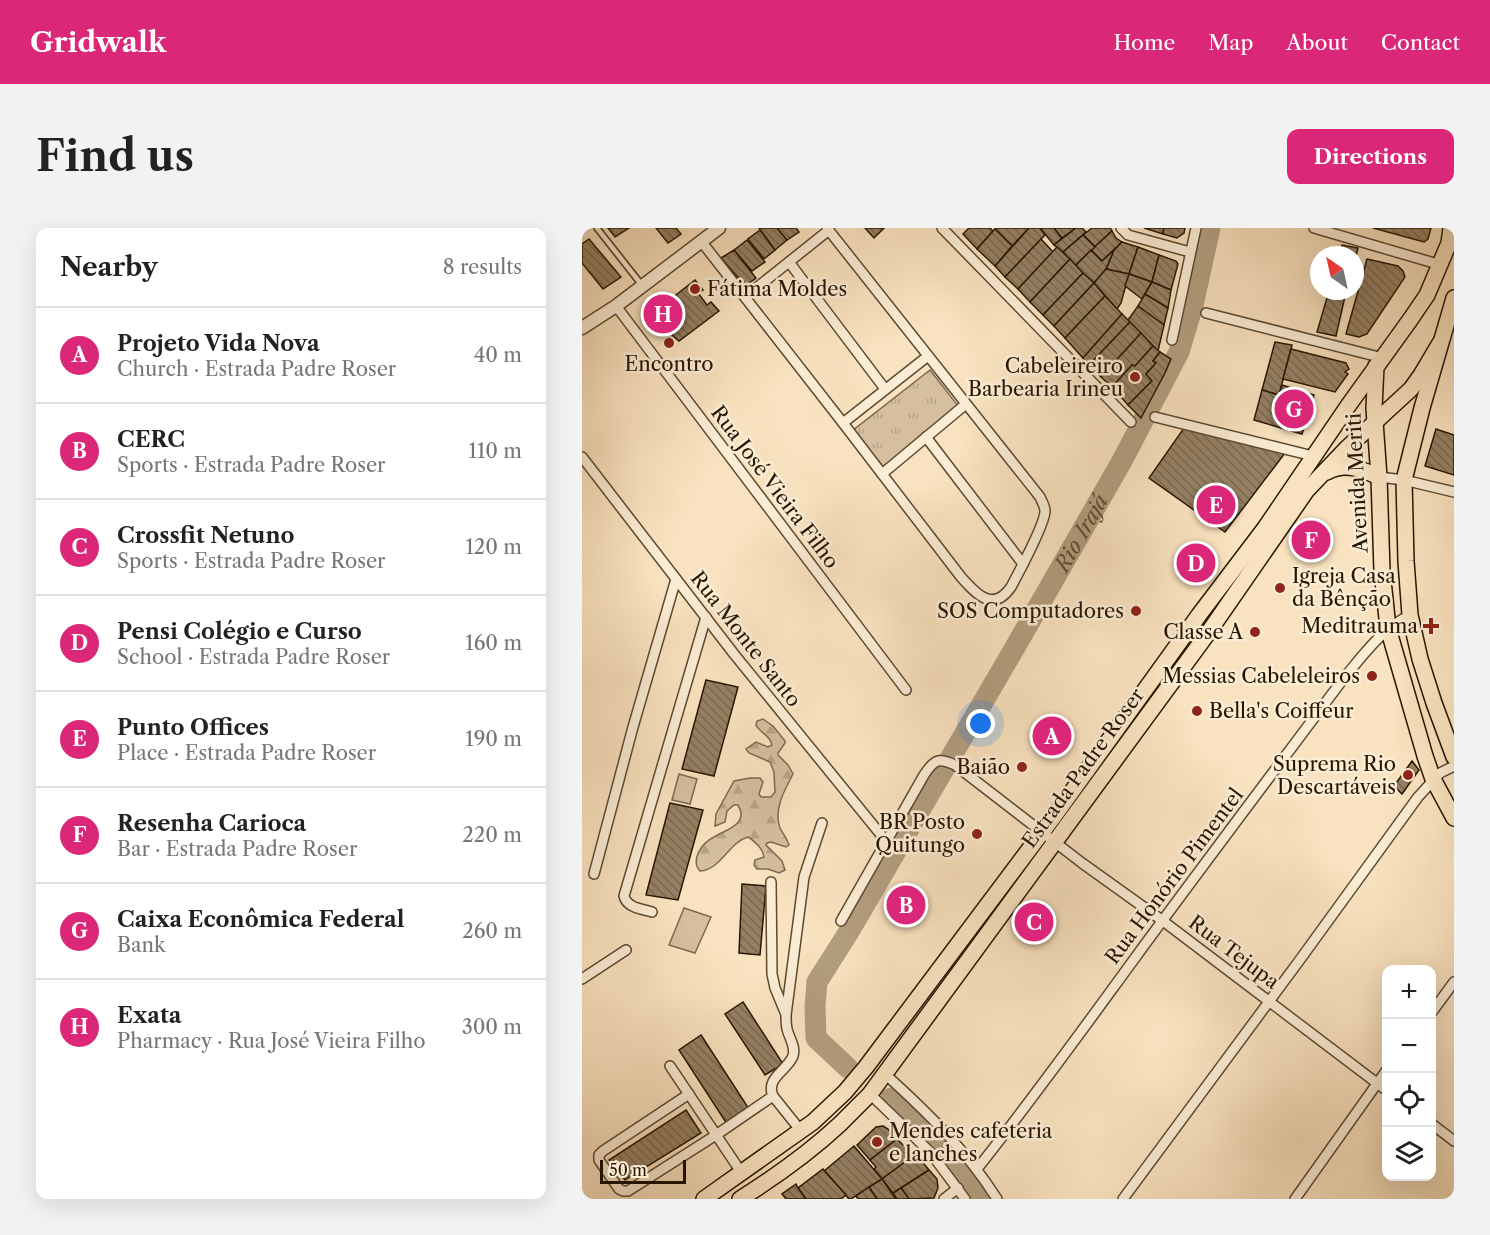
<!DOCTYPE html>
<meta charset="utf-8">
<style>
body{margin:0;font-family:"Libre Caslon Text",serif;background:#f2f2f2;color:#222}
.controls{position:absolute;right:18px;bottom:18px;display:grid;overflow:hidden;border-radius:12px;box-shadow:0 6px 24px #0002}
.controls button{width:54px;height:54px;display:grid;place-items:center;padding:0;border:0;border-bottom:2px solid #e0e0e0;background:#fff;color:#222;font:30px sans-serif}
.compass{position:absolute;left:728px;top:18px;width:54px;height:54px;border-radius:50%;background:#fff;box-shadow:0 6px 24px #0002;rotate:326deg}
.scale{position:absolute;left:18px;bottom:15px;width:86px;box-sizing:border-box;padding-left:6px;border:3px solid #281600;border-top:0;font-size:16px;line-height:21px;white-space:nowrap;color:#281600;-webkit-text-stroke:4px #fbecd5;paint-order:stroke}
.you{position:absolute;left:399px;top:496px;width:21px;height:21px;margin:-15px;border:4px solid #fff;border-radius:50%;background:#1a73e8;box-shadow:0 0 0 9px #1a73e833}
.badge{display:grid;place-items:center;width:39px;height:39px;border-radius:50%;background:#db2777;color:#fff;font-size:20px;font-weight:700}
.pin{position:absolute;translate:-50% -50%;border:3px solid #fff;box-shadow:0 2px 6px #0006}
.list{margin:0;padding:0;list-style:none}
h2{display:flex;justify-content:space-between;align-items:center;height:78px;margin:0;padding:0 24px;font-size:26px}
h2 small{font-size:20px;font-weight:400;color:#767676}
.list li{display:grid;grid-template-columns:39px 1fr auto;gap:18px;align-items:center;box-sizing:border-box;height:96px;padding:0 24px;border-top:2px solid #e0e0e0}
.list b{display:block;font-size:22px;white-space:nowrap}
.list p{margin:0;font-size:20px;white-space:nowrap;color:#767676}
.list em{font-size:20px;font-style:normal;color:#767676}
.icon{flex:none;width:33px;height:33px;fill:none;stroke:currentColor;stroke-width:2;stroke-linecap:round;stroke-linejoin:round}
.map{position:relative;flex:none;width:872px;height:971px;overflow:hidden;border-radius:12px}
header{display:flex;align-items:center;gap:36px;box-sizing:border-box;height:84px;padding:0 30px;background:#db2777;color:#fff}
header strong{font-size:28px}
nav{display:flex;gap:33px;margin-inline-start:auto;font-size:21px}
.intro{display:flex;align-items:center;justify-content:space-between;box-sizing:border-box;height:144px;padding:0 36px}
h1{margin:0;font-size:42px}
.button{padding:15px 27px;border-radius:12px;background:#db2777;color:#fff;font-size:21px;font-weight:700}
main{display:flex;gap:36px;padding:0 36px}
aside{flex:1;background:#fff;border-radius:12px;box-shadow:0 6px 24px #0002}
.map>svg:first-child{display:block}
.green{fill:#d5bf9f;stroke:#7e6a50;stroke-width:1.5}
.forest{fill:url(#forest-firs);stroke:#7e6a50;stroke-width:1.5}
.park{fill:url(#park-tufts);stroke:#7e6a50;stroke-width:1.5}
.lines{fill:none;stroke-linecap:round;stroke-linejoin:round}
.river{stroke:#b29d7e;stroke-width:21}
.building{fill:url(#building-back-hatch);stroke:#281600;stroke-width:1.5}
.service-casing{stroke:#5c4930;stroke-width:8}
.minor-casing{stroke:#5c4930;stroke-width:12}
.tertiary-casing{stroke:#5c4930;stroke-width:15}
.primary-casing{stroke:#281600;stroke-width:18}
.service{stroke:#fbecd5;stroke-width:4.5}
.minor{stroke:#fbecd5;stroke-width:9}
.tertiary{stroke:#fbecd5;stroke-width:12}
.primary{stroke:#f9e2bf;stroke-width:15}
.poi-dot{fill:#8f2418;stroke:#fbecd5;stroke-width:2}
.labels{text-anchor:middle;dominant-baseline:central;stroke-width:5;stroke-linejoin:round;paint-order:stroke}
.poi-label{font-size:20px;fill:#281600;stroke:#fbecd5;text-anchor:end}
.street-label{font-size:20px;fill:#281600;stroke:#fbecd5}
.water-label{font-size:21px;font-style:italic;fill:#5f4c32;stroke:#fbecd5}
</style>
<header>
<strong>Gridwalk</strong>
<nav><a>Home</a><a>Map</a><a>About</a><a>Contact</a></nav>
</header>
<div class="intro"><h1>Find us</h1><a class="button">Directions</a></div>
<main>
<aside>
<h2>Nearby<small>8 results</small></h2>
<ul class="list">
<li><span class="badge">A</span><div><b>Projeto Vida Nova</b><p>Church · Estrada Padre Roser</p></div><em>40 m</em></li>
<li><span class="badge">B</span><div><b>CERC</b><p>Sports · Estrada Padre Roser</p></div><em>110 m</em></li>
<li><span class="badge">C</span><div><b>Crossfit Netuno</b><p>Sports · Estrada Padre Roser</p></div><em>120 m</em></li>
<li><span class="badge">D</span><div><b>Pensi Colégio e Curso</b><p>School · Estrada Padre Roser</p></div><em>160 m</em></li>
<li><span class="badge">E</span><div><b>Punto Offices</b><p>Place · Estrada Padre Roser</p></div><em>190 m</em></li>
<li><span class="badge">F</span><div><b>Resenha Carioca</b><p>Bar · Estrada Padre Roser</p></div><em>220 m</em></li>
<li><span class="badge">G</span><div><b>Caixa Econômica Federal</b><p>Bank</p></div><em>260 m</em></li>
<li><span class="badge">H</span><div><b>Exata</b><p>Pharmacy · Rua José Vieira Filho</p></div><em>300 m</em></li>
</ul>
</aside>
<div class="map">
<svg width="872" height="971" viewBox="0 0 872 971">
<defs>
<pattern id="forest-firs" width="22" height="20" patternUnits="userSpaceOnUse" patternTransform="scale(1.5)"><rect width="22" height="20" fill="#d5bf9f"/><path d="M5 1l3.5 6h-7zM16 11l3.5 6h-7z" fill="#b7a387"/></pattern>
<pattern id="park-tufts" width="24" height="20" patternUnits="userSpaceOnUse" patternTransform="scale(1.5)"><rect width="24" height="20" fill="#d5bf9f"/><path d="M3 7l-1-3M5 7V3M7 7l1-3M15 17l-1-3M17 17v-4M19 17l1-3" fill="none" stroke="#b7a387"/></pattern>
<pattern id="building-back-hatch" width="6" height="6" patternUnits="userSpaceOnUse" patternTransform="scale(1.5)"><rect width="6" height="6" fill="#958063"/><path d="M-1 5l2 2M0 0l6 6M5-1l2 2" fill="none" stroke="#7a684f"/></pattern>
</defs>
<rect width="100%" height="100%" fill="#f9e2bf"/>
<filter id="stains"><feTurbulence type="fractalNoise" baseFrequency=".00333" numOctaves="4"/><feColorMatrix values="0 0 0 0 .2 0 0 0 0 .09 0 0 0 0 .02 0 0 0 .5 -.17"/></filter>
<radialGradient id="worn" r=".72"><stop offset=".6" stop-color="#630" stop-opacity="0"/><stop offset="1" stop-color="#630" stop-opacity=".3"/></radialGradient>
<g class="green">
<polygon points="97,546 115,551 108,576 90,572"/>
<polygon points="102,680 129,689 113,725 87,717"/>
</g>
<path class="forest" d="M181 491 191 498 203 513V515L196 525V527L206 537 211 546C203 561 191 582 198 600 201 606 205 610 207 617L204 619 189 614 185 615 184 617 200 633 203 642 197 645 186 641H175L172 637 173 632 182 629C181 621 173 613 166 609 147 614 139 642 118 643 108 632 120 615 132 609 143 602 168 596 156 577H152L145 583 143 594 133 598 134 586 152 553 168 550H178L181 554 177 566 179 569H189L193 564 192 544 188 534 167 525 164 521 174 514 186 519 190 517C189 508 178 505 174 497L175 493Z"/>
<polygon class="park" points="348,142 377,179 299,240 270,203"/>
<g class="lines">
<g class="river">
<path id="s1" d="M266 840 234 810 233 778 235 754 268 702 428 428 540 233 597 124 611 77 628 0"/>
<polyline points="309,870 367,928 400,971"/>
</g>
</g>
<g class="building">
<polygon points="26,0 47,0 33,9"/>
<polygon points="74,0 94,0 99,6 86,15"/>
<polygon points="177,0 195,0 205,12 193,22"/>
<polygon points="195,0 214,0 217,4 205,12"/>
<polygon points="283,0 302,0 292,10"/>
<polygon points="387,0 408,0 411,3 395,21 381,6"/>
<polygon points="414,0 447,0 430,18 413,1"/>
<polygon points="447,0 458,0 463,7 423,49 413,38"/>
<polygon points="458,0 472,0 480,10 472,17"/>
<polygon points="472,0 494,0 480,10"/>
<polygon points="494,0 500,0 504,4 481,24 472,17"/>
<polygon points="510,0 528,0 530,3 513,19 501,7"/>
<polygon points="562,0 582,0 581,6"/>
<polygon points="582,0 603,0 602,5 595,10 581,6"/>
<polygon points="791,0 849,0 846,11 842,14"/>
<polygon points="413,1 430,18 413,38 395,21"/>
<polygon points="178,2 193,22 182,31 166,11"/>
<polygon points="530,3 534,10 540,14 520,33 509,22"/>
<polygon points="501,7 513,19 493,38 481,24"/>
<polygon points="7,11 39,49 21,61 0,35 0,16"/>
<polygon points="459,11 471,24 436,61 423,49"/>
<polygon points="165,12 183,34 170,43 152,22"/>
<polygon points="540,14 556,19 547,46 524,41 532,22"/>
<polygon points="760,17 776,20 773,32 773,27 757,27"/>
<polygon points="475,19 488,31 448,74 436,61"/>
<polygon points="556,19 577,27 570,54 547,46"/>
<polygon points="152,22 174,50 163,58 139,30"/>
<polygon points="509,22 520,33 532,22 524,41 512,55 493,38"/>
<polygon points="577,27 594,33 596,36 589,62 570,54"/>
<polygon points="488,31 501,45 461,87 448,74"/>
<polygon points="785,31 816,38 821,43 823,49 785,106 777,109 764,106"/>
<polygon points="524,41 547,46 539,75 535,81 512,55"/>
<polygon points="501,45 512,55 472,98 461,87"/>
<polygon points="547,46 570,54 560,71 543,58"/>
<polygon points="113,52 121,62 116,65 125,77 129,74 137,83 97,113 90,107 95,103 85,91 80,93 72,84"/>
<polygon points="570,54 589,62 586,80 563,66"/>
<polygon points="512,55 523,68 483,110 472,98"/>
<polygon points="747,63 764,64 754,108 735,104"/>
<polygon points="563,66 586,80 582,97 556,78"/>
<polygon points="523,68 540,86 501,130 483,110"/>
<polygon points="556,78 582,97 576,123 546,92"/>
<polygon points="540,86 548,94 507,137 501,130"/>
<polygon points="548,94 559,105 519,149 507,137"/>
<polygon points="559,105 571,118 553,138 550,137 530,159 519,149"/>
<polygon points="693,114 710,117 697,167 680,162"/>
<polygon points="571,118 578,124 571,133 574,135 564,146 570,153 546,177 530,159 550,137 553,138"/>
<polygon points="709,121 764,135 767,141 763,144 766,146 753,164 701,151"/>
<polygon points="578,124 589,131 583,145 559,190 546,177 570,153 564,146 574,135 571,133"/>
<polygon points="700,157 732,167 720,206 672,192 680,162 697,167"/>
<polygon points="602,200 703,225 643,304 567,250"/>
<polygon points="854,201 872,207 872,247 843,238"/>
<polygon points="124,452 156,459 132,548 100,541"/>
<polygon points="830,533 837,542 820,566 812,558"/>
<polygon points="88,575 121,582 96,672 64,667"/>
<polygon points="160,656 184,658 178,727 157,725"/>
<polygon points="161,774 201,836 183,847 143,786"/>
<polygon points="119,807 167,881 145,896 97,822"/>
<polygon points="104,882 119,905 43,952 27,932"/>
<polygon points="301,898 306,901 315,911 288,932 275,917 294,899"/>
<polygon points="315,911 332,928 300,951 292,941 294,939 288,932"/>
<polygon points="272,918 300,951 269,971 267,971 242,943"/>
<polygon points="334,926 347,942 311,965 300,951"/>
<polygon points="241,941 264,967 259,971 224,971 216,960"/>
<polygon points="347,942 355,951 356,960 352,970 327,971 319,960"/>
<polygon points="300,951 314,971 295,971 287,959"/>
<polygon points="214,956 216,960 224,971 204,971 200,966"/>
<polygon points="287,959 295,971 276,971 274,968"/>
<polygon points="319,960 327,971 315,971 311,965"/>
</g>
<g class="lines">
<defs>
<polyline id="service" points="15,0 59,56"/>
<g id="minor">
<polyline points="360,0 549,194"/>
<polyline points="539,0 546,7 608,24"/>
<polyline points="732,0 859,37"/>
<path d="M119 13 261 195 379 349C394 366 411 385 429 359 437 344 463 296 463 283 463 278 460 274 458 269L245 0"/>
<polyline points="207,34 303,161"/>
<polyline points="163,69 247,2"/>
<polyline points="34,78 324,462"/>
<polyline points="624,85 801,130"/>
<polyline points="590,112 614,0"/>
<polyline points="573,189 731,228"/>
<polyline points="261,195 346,128"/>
<polyline points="344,209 441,336"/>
<polyline points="0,229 152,426 304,613"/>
<polyline points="300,246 384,176"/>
<polyline points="797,249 822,252 872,264"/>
<polyline points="12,646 51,499 94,351"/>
<polyline points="189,654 190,746 193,760 203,784"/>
<path d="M70 684C60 681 45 680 42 668L124 389"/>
<path d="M259 693 342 547C352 532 356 529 373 537L500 635 581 693 804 862"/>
<polyline points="0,751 44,722"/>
<polyline points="850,784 872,754"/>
<polyline points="88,838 159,944"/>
<path d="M303 846C345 884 385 923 415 971"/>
<path d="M107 866 21 923 17 927V932L37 961 41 963H46L134 907 191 868C183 850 205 843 211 828 214 818 207 810 205 801 204 796 204 791 204 787L222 649 240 595"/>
<polyline points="288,866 348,924 383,971"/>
<polyline points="191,868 219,903"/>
<polyline points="850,896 872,913"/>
<path d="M395 941C450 872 501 801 553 730 622 636 692 543 762 450 782 426 800 401 828 387"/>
<polyline points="362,971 376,960"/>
<polyline points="541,971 717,733 836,569 858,545 872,538"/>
<polyline points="713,971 804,843"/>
</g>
<polyline id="tertiary" points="0,100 34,78 137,0"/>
<g id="primary">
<polyline points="872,70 840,180 822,252 824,333 828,387 838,431 852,475 872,529"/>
<polyline points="794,138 792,180 797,249 800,343 806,400 843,528 851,551 872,590"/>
<path d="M745 244C763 234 780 241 797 249"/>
<polyline points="122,971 231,894 263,864 284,839 473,587 617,387 683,300 766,178 828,92 845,67 867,15 869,0"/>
<path d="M158 971C193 949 228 924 258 896 268 886 278 876 288 866L626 405 725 262 766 219 829 161 839 147 858 115"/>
</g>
</defs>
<use href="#service" class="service-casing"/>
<use href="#minor" class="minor-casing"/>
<use href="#tertiary" class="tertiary-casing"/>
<use href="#primary" class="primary-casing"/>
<use href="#service" class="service"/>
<use href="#minor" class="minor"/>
<use href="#tertiary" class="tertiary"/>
<use href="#primary" class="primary"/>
</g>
<g class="poi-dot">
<circle cx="113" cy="61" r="6"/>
<circle cx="87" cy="115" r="6"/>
<circle cx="553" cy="149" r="6"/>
<circle cx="698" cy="360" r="6"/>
<circle cx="554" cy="383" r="6"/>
<path d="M846 389h6v6h6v6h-6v6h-6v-6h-6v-6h6z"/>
<circle cx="673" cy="404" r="6"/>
<circle cx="790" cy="448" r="6"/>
<circle cx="615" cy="483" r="6"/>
<circle cx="440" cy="539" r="6"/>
<circle cx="826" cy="547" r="6"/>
<circle cx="395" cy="606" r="6"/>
<circle cx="295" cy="914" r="6"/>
</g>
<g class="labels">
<g class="poi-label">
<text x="125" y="61" text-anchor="start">Fátima Moldes</text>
<text x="87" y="136" text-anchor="middle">Encontro</text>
<text x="541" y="138">Cabeleireiro<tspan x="541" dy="23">Barbearia Irineu</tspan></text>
<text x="710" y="348" text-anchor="start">Igreja Casa<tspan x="710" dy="23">da Bênção</tspan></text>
<text x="542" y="383">SOS Computadores</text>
<text x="836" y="398">Meditrauma</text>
<text x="661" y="404">Classe A</text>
<text x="778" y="448">Messias Cabeleleiros</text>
<text x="627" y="483" text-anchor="start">Bella's Coiffeur</text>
<text x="814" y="536">Suprema Rio<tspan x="814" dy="23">Descartáveis</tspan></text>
<text x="428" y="539">Baião</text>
<text x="383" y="594">BR Posto<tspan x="383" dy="23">Quitungo</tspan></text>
<text x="307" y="903" text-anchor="start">Mendes cafeteria<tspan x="307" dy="23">e lanches</tspan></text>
</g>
<g class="street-label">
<text transform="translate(775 255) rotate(-93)">Avenida Meriti</text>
<text transform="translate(193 259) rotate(53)">Rua José Vieira Filho</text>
<text transform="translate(164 411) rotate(52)">Rua Monte Santo</text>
<text transform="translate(501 540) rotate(-54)">Estrada Padre Roser</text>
<text transform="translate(592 648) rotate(-53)">Rua Honório Pimentel</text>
<text transform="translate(652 724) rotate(37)">Rua Tejupa</text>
</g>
<g class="water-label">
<text stroke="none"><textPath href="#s1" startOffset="621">Rio Irajá</textPath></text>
</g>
</g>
<rect width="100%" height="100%" filter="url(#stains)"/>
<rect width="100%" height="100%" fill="url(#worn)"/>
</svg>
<div class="controls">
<button>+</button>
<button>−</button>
<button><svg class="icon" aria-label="locate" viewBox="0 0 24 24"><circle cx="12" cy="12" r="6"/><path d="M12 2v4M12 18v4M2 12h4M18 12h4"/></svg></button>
<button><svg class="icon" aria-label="layers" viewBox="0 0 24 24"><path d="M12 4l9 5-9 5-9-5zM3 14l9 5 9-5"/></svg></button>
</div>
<svg class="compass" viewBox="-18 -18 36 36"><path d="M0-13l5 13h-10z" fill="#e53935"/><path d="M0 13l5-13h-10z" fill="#767676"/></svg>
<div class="scale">50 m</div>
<div class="you"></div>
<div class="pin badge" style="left:470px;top:508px">A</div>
<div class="pin badge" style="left:324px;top:677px">B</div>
<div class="pin badge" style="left:452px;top:694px">C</div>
<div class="pin badge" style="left:614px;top:335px">D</div>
<div class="pin badge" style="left:634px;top:277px">E</div>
<div class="pin badge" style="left:729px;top:312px">F</div>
<div class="pin badge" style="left:712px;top:181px">G</div>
<div class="pin badge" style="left:81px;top:86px">H</div>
</div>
</main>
